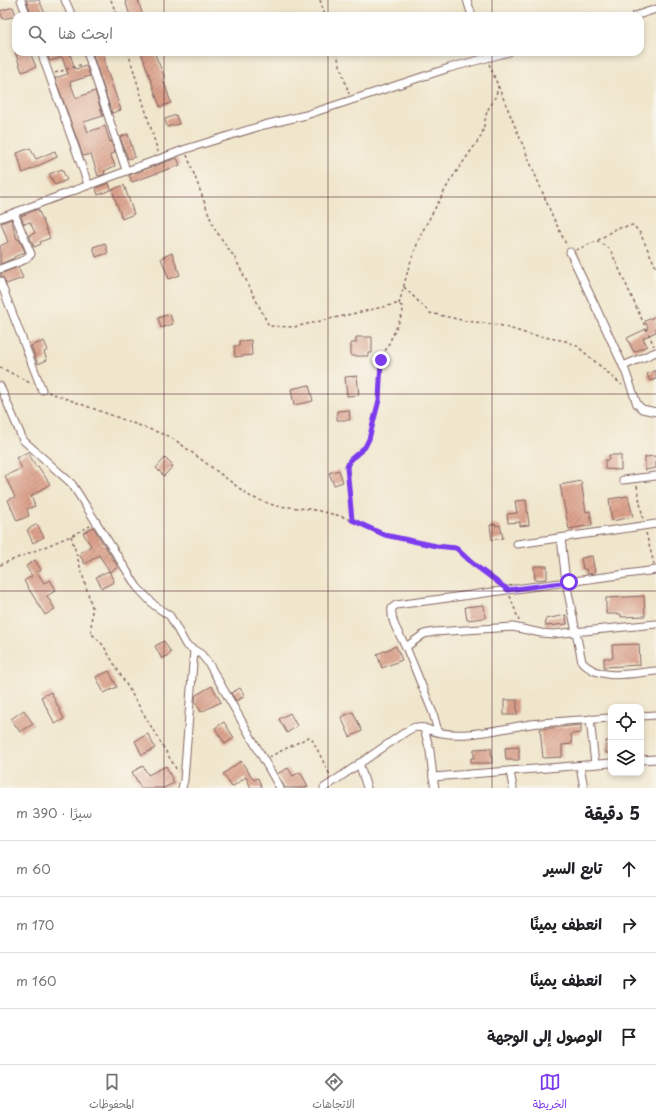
<!DOCTYPE html>
<html lang="ar">
<meta charset="utf-8">
<style>
body{margin:0;font-family:"Playpen Sans","Playpen Sans Arabic",sans-serif;background:#f2f2f2;color:#202124;direction:rtl}
.controls{position:absolute;right:12px;bottom:12px;display:grid;overflow:hidden;border-radius:8px;box-shadow:0 2px 6px #0003}
.controls button{width:36px;height:36px;display:grid;place-items:center;padding:0;border:0;border-bottom:1px solid #e0e0e0;background:#fff;color:#202124;font:20px sans-serif}
.stop{position:absolute;width:12px;height:12px;margin:-9px;border:3px solid #7c3aed;border-radius:50%;background:#fff}
.stop.end{background:#7c3aed;border-color:#fff;box-shadow:0 1px 4px #0008}
.list{margin:0;padding:0;list-style:none}
h2{display:flex;justify-content:space-between;align-items:center;height:52px;margin:0;padding:0 16px;font-size:17px}
h2 small{font-size:13px;font-weight:400;color:#757577}
.list li{display:grid;grid-template-columns:26px 1fr auto;gap:12px;align-items:center;box-sizing:border-box;height:56px;padding:0 16px;border-top:1px solid #e0e0e0}
.list b{display:block;font-size:15px;white-space:nowrap}
.list em{font-size:13px;font-style:normal;color:#757577}
.icon{flex:none;width:22px;height:22px;fill:none;stroke:currentColor;stroke-width:2;stroke-linecap:round;stroke-linejoin:round}
.map{position:relative;flex:none;width:656px;height:788px;overflow:hidden;direction:ltr}
.search{position:absolute;background:#fff;box-shadow:0 2px 6px #0003;left:12px;right:12px;top:12px;height:44px;display:flex;align-items:center;gap:10px;box-sizing:border-box;padding:0 14px;border-radius:12px;color:#757577;font-size:15px}
.sheet{height:276px;background:#fff}
nav{display:flex;justify-content:space-around;align-items:center;box-sizing:border-box;height:56px;border-top:1px solid #e0e0e0;background:#fff;font-size:11px;color:#757577}
nav a{display:grid;justify-items:center;gap:2px}
nav .on{color:#7c3aed}
.map>svg:first-child{display:block}
.building{fill:url(#building-hatch)}
.lines{fill:none;stroke-linecap:round;stroke-linejoin:round}
.minor-casing{stroke:#846563;stroke-width:9}
.path{stroke:#846563;stroke-width:1.5;stroke-dasharray:3 3;stroke-linecap:butt}
.minor{stroke:#fff;stroke-width:7}
.route{stroke:#7c3aed;stroke-width:5}
.grid{fill:none;stroke:#4a1f2b;stroke-width:1;stroke-opacity:0.55}
</style>
<div class="map">
<svg width="656" height="788" viewBox="0 0 656 788">
<defs>
<pattern id="building-hatch" width="6" height="6" patternUnits="userSpaceOnUse"><rect width="6" height="6" fill="#dca08a"/><path d="M-1 1l2-2M0 6l6-6M5 7l2-2" fill="none" stroke="#b48271"/></pattern>
</defs>
<rect width="100%" height="100%" fill="#f7f3e8"/>
<filter id="ink" filterUnits="userSpaceOnUse"><feTurbulence type="fractalNoise" baseFrequency=".025" numOctaves="2"/><feDisplacementMap in="SourceGraphic" scale="8" xChannelSelector="R" yChannelSelector="G"/><feConvolveMatrix kernelMatrix="1 2 1 2 8 2 1 2 1" color-interpolation-filters="sRGB"/></filter>
<filter id="wash" filterUnits="userSpaceOnUse"><feTurbulence type="fractalNoise" baseFrequency=".012" numOctaves="4" result="noise"/><feDisplacementMap in="SourceGraphic" scale="16" xChannelSelector="R" yChannelSelector="G"/><feGaussianBlur stdDeviation="0.9" result="paint"/><feColorMatrix in="noise" values="0 0 0 0 0 0 0 0 0 0 0 0 0 0 0 0 0 1.4 0 .05"/><feComposite in="paint" operator="in"/></filter>
<g filter="url(#wash)">
<rect width="100%" height="100%" fill="#f0e6cc"/>
<g id="blocks">
<g class="building">
<polygon points="26,0 39,0 46,16 32,16"/>
<polygon points="125,0 138,0 143,16 130,16"/>
<polygon points="13,7 16,16 3,19 0,11"/>
<polygon points="15,52 30,52 36,67 22,72"/>
<polygon points="46,52 73,52 70,54 75,69 86,66 90,76 70,82 76,98 95,91 103,116 84,122 88,132 105,126 110,142 111,141 115,153 110,154 115,166 104,171 105,174 98,176 91,154 83,156 55,78 68,74 62,57 50,61"/>
<polygon points="92,52 103,52 106,68 121,110 112,113"/>
<polygon points="141,52 154,52 165,78 163,79 171,103 160,107"/>
<polygon points="176,115 179,124 167,127 165,119"/>
<polygon points="128,134 135,157 128,159 120,137"/>
<polygon points="30,148 36,159 55,151 57,157 23,173 17,153"/>
<polygon points="177,158 180,165 132,182 129,175"/>
<polygon points="62,169 67,180 55,185 49,174"/>
<polygon points="109,183 111,190 98,195 96,188"/>
<polygon points="124,185 134,214 122,219 112,190"/>
<polygon points="38,209 50,238 40,242 41,244 34,247 29,235 35,233 30,222 24,224 21,216"/>
<polygon points="11,219 17,239 19,239 25,252 14,257 14,258 0,264 0,246 8,242 1,223"/>
<polygon points="105,243 108,253 96,257 93,247"/>
<polygon points="172,253 180,275 169,279 161,258"/>
<polygon points="18,267 23,278 6,284 3,277 0,276 0,274"/>
<polygon points="170,314 173,324 161,328 158,318"/>
<polygon points="656,316 656,332 643,338 647,346 634,352 627,338 648,328 645,321"/>
<polygon points="356,337 372,337 372,353 368,353 368,356 351,356 351,343 356,343"/>
<polygon points="251,340 252,355 235,357 234,346 239,346 239,341"/>
<polygon points="44,341 48,350 44,352 47,360 38,364 31,346"/>
<polygon points="656,370 656,379 650,381 647,374"/>
<polygon points="357,376 359,395 347,396 345,377"/>
<polygon points="309,385 313,401 294,405 291,389"/>
<polygon points="349,410 350,420 337,420 337,411"/>
<polygon points="28,452 36,467 38,466 50,484 31,496 35,506 27,509 29,516 17,521 8,500 15,497 5,476 22,468 16,458"/>
<polygon points="609,455 621,455 621,470 605,469 605,460 609,460"/>
<polygon points="656,456 656,468 645,470 645,457"/>
<polygon points="165,458 173,466 164,476 156,468"/>
<polygon points="339,470 343,482 334,485 329,473"/>
<polygon points="581,481 586,512 590,511 592,525 569,529 560,485"/>
<polygon points="628,496 633,517 612,521 609,499"/>
<polygon points="526,500 529,525 520,526 520,522 508,523 507,514 517,513 515,501"/>
<polygon points="37,524 44,537 33,543 27,530"/>
<polygon points="496,524 496,526 500,525 503,538 492,540 490,525"/>
<polygon points="93,527 118,567 110,572 99,555 85,564 79,554 91,546 83,533"/>
<polygon points="592,556 595,573 587,574 586,569 583,569 581,558"/>
<polygon points="35,560 41,570 37,572 44,583 50,580 56,590 47,596 55,609 45,615 24,581 32,576 26,566"/>
<polygon points="534,566 547,566 547,579 535,580"/>
<polygon points="109,571 114,582 102,588 96,577"/>
<polygon points="644,596 645,616 621,617 621,614 606,614 606,598"/>
<polygon points="484,605 485,618 467,620 465,607"/>
<polygon points="566,615 567,624 546,626 545,619"/>
<polygon points="164,641 171,653 162,659 155,646"/>
<polygon points="639,644 640,665 604,667 604,658 613,658 612,645"/>
<polygon points="396,646 402,660 382,668 377,654"/>
<polygon points="109,671 117,687 104,693 96,677"/>
<polygon points="212,686 221,702 201,712 195,701 196,695"/>
<polygon points="240,688 245,696 236,701 231,693"/>
<polygon points="51,692 64,719 55,724 41,697"/>
<rect x="504" y="700" width="13" height="15"/>
<polygon points="24,710 33,724 20,732 11,719"/>
<polygon points="353,712 362,731 350,737 341,717"/>
<polygon points="290,713 297,726 287,733 279,719"/>
<polygon points="224,722 234,738 225,744 215,728"/>
<polygon points="581,725 581,733 571,734 572,744 562,745 562,757 543,758 540,729"/>
<polygon points="148,734 155,748 142,755 135,741"/>
<rect x="606" y="741" width="5" height="12"/>
<polygon points="519,747 519,760 506,760 505,748"/>
<polygon points="491,748 492,763 471,763 471,758 474,758 474,749"/>
<polygon points="241,761 254,780 258,778 262,788 251,788 246,777 232,787 223,774"/>
<polygon points="143,766 148,775 166,766 174,783 164,788 141,788 132,772"/>
<polygon points="288,768 293,776 300,772 308,786 304,788 285,788 277,774"/>
</g>
</g>
</g>
<g filter="url(#ink)">
<use href="#blocks" fill-opacity="0" stroke="#846563" stroke-width="1"/>
<g class="lines">
<defs>
<g id="minor">
<polyline points="21,0 27,16"/>
<polyline points="65,0 72,16"/>
<polyline points="467,0 472,16"/>
<polyline points="635,16 656,9"/>
<polyline points="41,52 88,184"/>
<polyline points="87,52 126,170"/>
<polyline points="0,218 186,149 264,125 306,115 449,68 509,52"/>
<polyline points="570,252 625,370 637,404 642,409 656,412"/>
<polyline points="0,269 24,260 31,254 14,213"/>
<polyline points="0,281 42,390"/>
<polyline points="623,366 656,352"/>
<polyline points="0,386 23,440 72,484 137,587 154,605 170,616 186,645 201,654 209,664 280,788"/>
<polyline points="623,480 656,476"/>
<path d="M561 538 566 582 582 662C600 682 632 673 656 671"/>
<polyline points="517,544 656,524"/>
<path d="M406 647C400 635 390 622 392 608L396 605 656 570"/>
<polyline points="641,716 656,715"/>
<polyline points="590,719 595,764"/>
<path d="M424 728C457 742 496 729 531 724 557 721 584 720 611 718"/>
<polyline points="438,732 433,713 406,647 424,634 434,632 513,627 541,633 553,634 656,624"/>
<polyline points="641,760 656,759"/>
<polyline points="359,763 367,788"/>
<polyline points="580,766 584,788"/>
<polyline points="510,771 513,788"/>
<polyline points="182,788 184,780 194,650"/>
<polyline points="324,788 407,731 415,727 424,728 430,751 433,777"/>
<polyline points="435,788 433,777 611,763"/>
</g>
</defs>
<use href="#minor" class="minor-casing"/>
<g class="path">
<polyline points="111,0 117,16"/>
<polyline points="320,0 325,16"/>
<polyline points="128,52 158,152"/>
<polyline points="336,52 349,94"/>
<polyline points="489,64 552,215 567,246"/>
<polyline points="55,73 83,64"/>
<polyline points="187,155 214,228 235,258 269,326 294,327 396,304 402,306 403,312 398,324 381,360 379,400 369,439 365,447 348,463 347,471 352,519"/>
<polyline points="597,241 610,249 654,346"/>
<polyline points="576,250 597,241 615,229 633,225 640,233 656,267"/>
<polyline points="404,287 430,313 466,321 499,325 528,334 566,341 577,346 622,385"/>
<polyline points="399,304 409,266 421,234 450,181 482,135 487,111 496,96 498,86"/>
<polyline points="0,367 32,384"/>
<polyline points="48,392 168,436 178,442 251,497 276,506 310,509 341,516 385,535 401,539 456,548 472,563 501,584"/>
<polyline points="637,486 643,519"/>
<polyline points="646,533 654,564"/>
<polyline points="71,536 92,607 91,633 103,645 178,772"/>
<polyline points="0,565 71,536 90,526"/>
<polyline points="510,596 519,621"/>
<polyline points="269,757 309,737 313,741 330,775"/>
</g>
<use href="#minor" class="minor"/>
</g>
</g>
<g class="lines" filter="url(#ink)">
<polyline class="route" points="381,360 379,400 369,439 365,447 350,460 347,467 352,520 385,535 436,546 456,548 472,563 508,590 569,582"/>
</g>
<path class="grid" d="M164 0V16M328 0V16M492 0V16M164 52V788M328 52V788M492 52V788M0 197H656M0 394H656M0 591H656"/>
</svg>
<div class="controls">
<button><svg class="icon" aria-label="locate" viewBox="0 0 24 24"><circle cx="12" cy="12" r="6"/><path d="M12 2v4M12 18v4M2 12h4M18 12h4"/></svg></button>
<button><svg class="icon" aria-label="layers" viewBox="0 0 24 24"><path d="M12 4l9 5-9 5-9-5zM3 14l9 5 9-5"/></svg></button>
</div>
<div class="stop" style="left:569px;top:582px"></div>
<div class="stop end" style="left:381px;top:360px"></div>
<div class="search"><svg class="icon" aria-label="search" viewBox="0 0 24 24"><circle cx="10" cy="10" r="6"/><path d="M15 15l6 6"/></svg>ابحث هنا</div>
</div>
<section class="sheet">
<h2>5 دقيقة<small>سيرًا · 390 m</small></h2>
<ul class="list">
<li><svg class="icon" aria-label="ahead" viewBox="0 0 24 24"><path d="M12 20V5M6 11l6-6 6 6"/></svg><div><b>تابع السير</b></div><em>60 m</em></li>
<li><svg class="icon" aria-label="right" viewBox="0 0 24 24"><path d="M7 20v-9h11M14 6l5 5-5 5"/></svg><div><b>انعطف يمينًا</b></div><em>170 m</em></li>
<li><svg class="icon" aria-label="right" viewBox="0 0 24 24"><path d="M7 20v-9h11M14 6l5 5-5 5"/></svg><div><b>انعطف يمينًا</b></div><em>160 m</em></li>
<li><svg class="icon" aria-label="arrive" viewBox="0 0 24 24"><path d="M6 21V4h12l-3 4 3 4H6"/></svg><div><b>الوصول إلى الوجهة</b></div></li>
</ul>
</section>
<nav>
<a class="on"><svg class="icon" aria-label="map" viewBox="0 0 24 24"><path d="M3 6l6-2 6 2 6-2v14l-6 2-6-2-6 2zM9 4v14M15 6v14"/></svg>الخريطة</a>
<a><svg class="icon" aria-label="directions" viewBox="0 0 24 24"><path d="M12 3l9 9-9 9-9-9zM9 14v-3h6M13 9l2 2-2 2"/></svg>الاتجاهات</a>
<a><svg class="icon" aria-label="saved" viewBox="0 0 24 24"><path d="M7 4h10v16l-5-4-5 4z"/></svg>المحفوظات</a>
</nav>
